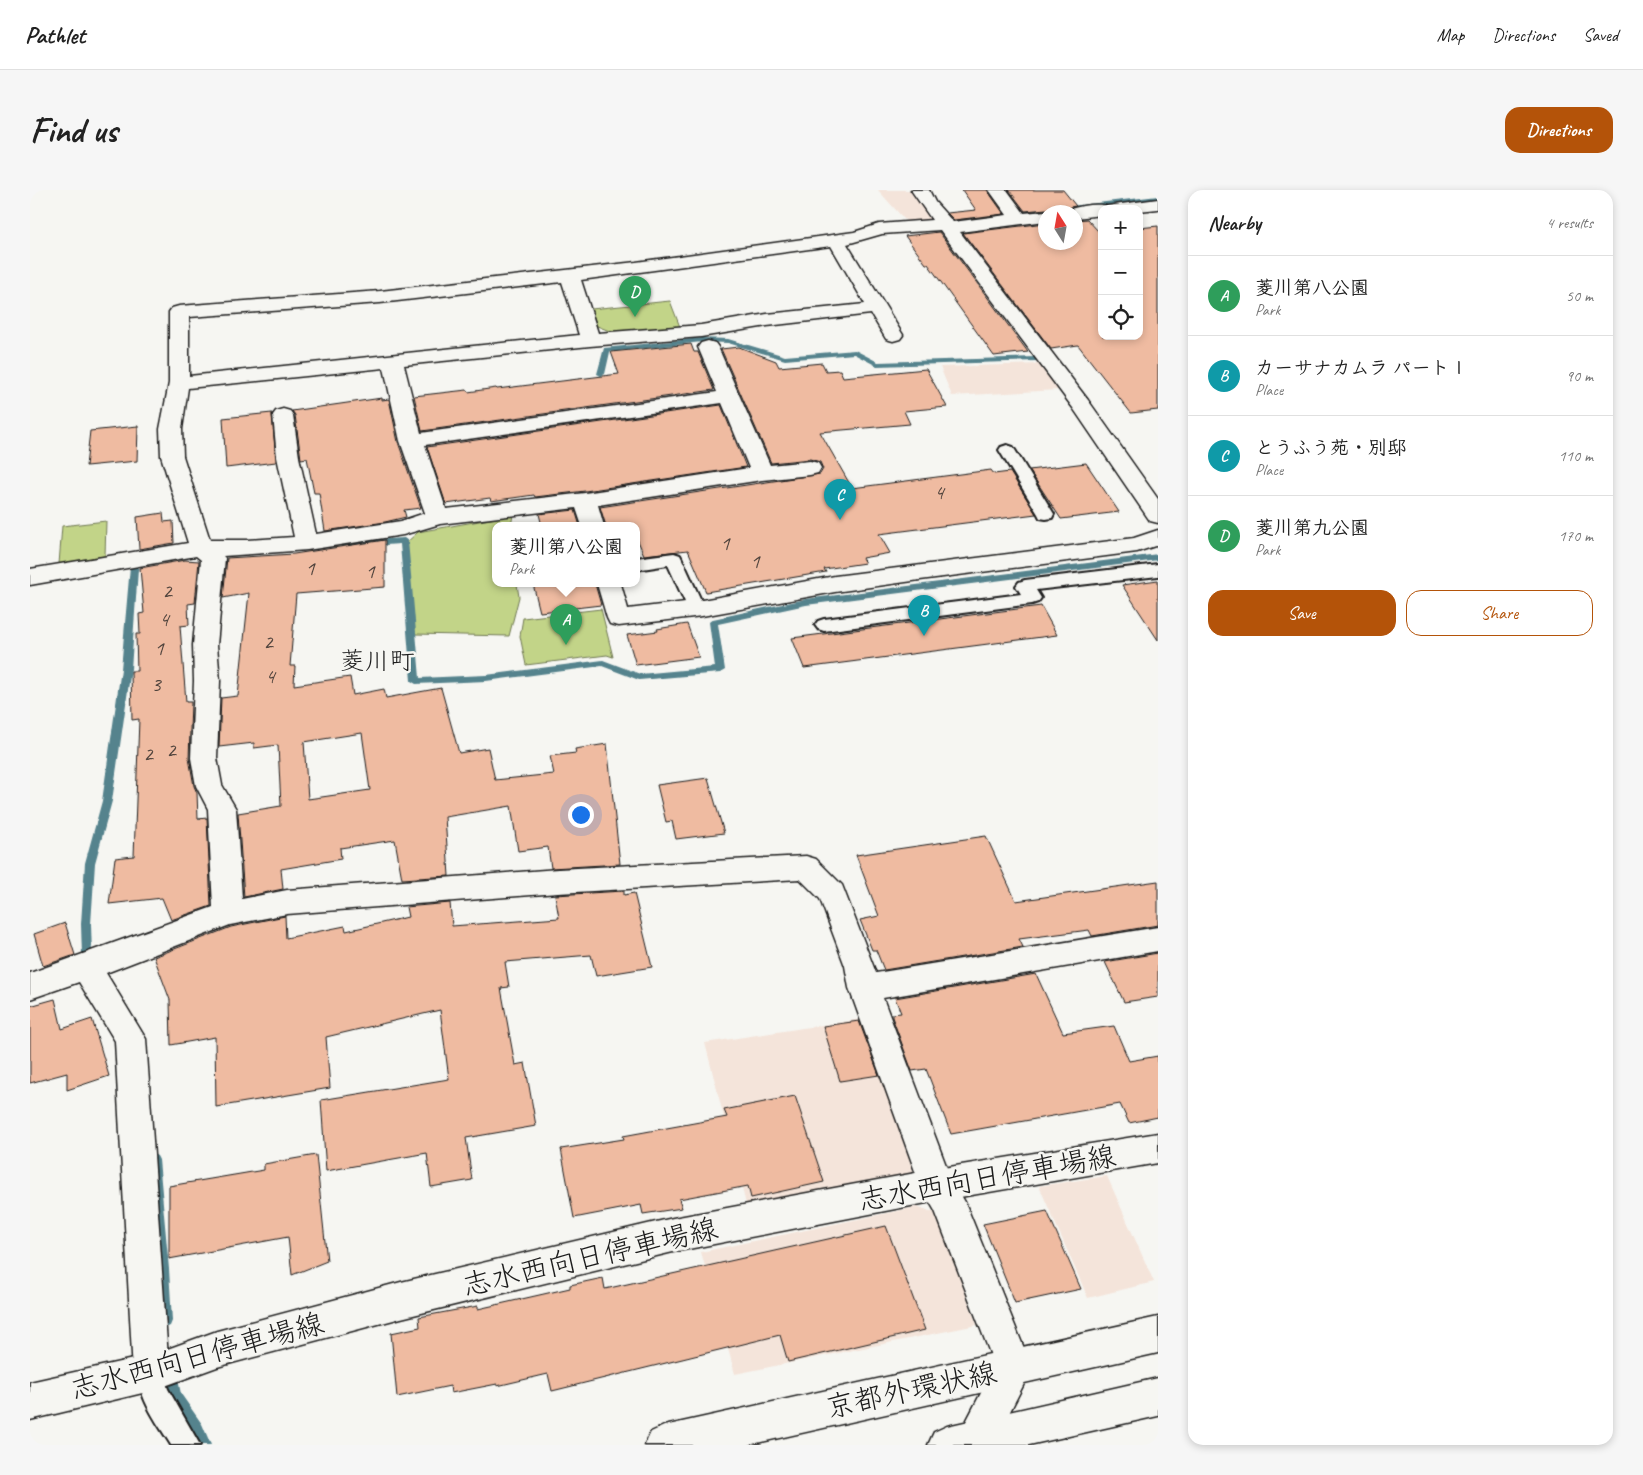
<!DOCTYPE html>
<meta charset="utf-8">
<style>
body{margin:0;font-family:Caveat,"Klee One",sans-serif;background:#f6f6f6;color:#222}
.controls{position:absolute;right:15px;top:15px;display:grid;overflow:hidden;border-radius:10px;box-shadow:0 2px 8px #0003}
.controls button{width:45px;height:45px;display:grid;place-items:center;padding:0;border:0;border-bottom:1px solid #e0e0e0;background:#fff;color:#222;font:25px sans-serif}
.compass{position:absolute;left:1008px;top:15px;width:45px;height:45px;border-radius:50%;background:#fff;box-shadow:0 2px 8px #0003;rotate:349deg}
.you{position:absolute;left:550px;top:624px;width:18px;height:18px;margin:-12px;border:4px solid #fff;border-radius:50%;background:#1a73e8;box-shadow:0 0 0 8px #1a73e833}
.badge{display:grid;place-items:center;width:32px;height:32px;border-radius:50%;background:#b45309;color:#fff;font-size:16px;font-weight:700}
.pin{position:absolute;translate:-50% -41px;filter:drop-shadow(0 1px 2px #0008)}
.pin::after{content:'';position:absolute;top:26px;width:18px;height:15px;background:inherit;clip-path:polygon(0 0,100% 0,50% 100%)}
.popup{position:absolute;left:462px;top:332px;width:148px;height:65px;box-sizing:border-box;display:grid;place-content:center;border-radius:10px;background:#fff;filter:drop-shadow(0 1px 4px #0005);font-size:16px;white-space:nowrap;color:#767676}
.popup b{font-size:19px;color:#222}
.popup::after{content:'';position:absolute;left:50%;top:100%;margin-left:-10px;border:10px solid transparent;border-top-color:#fff}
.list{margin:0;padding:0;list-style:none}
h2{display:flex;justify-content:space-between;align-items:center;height:65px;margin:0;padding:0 20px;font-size:21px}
h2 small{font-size:16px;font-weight:400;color:#767676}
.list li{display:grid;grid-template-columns:32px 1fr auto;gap:15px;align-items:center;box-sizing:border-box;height:80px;padding:0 20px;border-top:1px solid #e0e0e0}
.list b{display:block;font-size:19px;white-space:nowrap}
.list p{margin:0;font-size:16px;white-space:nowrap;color:#767676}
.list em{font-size:16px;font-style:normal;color:#767676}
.actions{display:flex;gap:10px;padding:15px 20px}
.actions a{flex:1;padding:11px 0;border:1px solid #b45309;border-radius:15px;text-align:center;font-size:18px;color:#b45309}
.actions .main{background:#b45309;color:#fff}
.icon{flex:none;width:28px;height:28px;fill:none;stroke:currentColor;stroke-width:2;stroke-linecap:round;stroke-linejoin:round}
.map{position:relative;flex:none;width:1128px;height:1255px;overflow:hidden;border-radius:15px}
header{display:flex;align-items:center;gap:30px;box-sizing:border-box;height:70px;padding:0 25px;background:#fff;border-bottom:1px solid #e0e0e0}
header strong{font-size:24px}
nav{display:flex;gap:28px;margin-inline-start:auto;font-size:18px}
.intro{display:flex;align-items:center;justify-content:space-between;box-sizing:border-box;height:120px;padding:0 30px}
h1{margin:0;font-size:35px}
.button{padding:12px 22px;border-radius:15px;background:#b45309;color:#fff;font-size:18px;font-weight:700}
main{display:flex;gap:30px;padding:0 30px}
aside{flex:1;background:#fff;border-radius:15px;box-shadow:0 2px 8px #0003}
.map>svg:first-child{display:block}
.built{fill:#f4e4da}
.green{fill:#c2d488;stroke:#6f7852}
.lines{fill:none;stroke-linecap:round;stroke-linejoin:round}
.stream{fill:#55838d;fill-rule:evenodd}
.building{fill:#efbba1;stroke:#1c1c1c;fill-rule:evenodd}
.service-casing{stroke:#1c1c1c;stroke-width:4}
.minor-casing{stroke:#1c1c1c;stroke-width:3}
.tertiary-casing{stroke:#1c1c1c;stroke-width:3}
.secondary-casing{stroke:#1c1c1c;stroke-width:3}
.service{fill:#f6f6f2;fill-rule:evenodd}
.minor{fill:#f6f6f2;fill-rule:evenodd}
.tertiary{fill:#f6f6f2;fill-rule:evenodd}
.secondary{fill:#f6f6f2;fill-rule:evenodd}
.labels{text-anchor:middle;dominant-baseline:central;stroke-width:5;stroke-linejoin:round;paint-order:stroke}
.number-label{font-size:21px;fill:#51443d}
.neighbourhood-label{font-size:25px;fill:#1c1c1c;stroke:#f6f6f2}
.near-street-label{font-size:29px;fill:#1c1c1c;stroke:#f6f6f2}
</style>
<header>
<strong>Pathlet</strong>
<nav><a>Map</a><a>Directions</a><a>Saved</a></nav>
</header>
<div class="intro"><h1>Find us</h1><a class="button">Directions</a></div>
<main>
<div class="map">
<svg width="1128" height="1255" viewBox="0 0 1128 1255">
<rect width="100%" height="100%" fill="#f6f6f2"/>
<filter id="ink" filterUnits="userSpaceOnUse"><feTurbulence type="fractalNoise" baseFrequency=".02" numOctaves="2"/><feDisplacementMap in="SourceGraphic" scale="10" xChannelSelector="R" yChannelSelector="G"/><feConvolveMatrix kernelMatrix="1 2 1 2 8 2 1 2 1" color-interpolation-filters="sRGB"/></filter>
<g filter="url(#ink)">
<g class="built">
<polygon points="848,0 882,0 903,30 879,32 874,29"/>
<polygon points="1011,174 1028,200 922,206 910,177"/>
<polygon points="831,829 886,989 717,1018 675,853"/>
<polygon points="1077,986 1124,1092 1058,1108 1009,996"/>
<polygon points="886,1017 906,1023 947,1135 705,1184 671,1062"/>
</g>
<g class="green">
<polygon points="640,111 650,137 582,142 567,136 561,119"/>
<polygon points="483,325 481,336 466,336 466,394 487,394 489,407 479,446 385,444 375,354 388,342"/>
<polygon points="76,331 75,366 29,374 32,336"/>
<polygon points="571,419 583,467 577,465 496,475 490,446 493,428"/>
</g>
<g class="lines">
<g class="stream">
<polygon points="1128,6 1128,10 931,32 938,43 935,45 933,44 924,31 927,29"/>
<polygon points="672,148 698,149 755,166 825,160 848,172 1007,167 1011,169 1007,171 847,176 824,164 755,170 698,153 672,152 580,162 575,184 571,186 567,184 574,158"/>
<polygon points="374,348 378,351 390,488 456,485 573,470 610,484 685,477 679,432 683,429 776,409 1128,364 1128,370 776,415 688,434 695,480 690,483 609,490 572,476 456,491 386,494 381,491 370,354 313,358 309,355 313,352"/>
<polygon points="105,362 109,365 101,479 82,611 65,673 61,734 62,765 68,774 67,777 63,779 59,777 52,766 51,734 55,673 72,611 91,479 101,365"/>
<polygon points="123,964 127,966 129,970 139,1079 142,1131 140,1136 135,1138 130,1136 128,1131 127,1079 117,970 119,966"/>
<polygon points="140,1173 145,1175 151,1204 172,1234 181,1255 167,1255 162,1244 140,1212 133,1180 135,1175"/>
</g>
</g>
<g class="building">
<polygon points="932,0 957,0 974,24 924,30 917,23 946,20"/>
<polygon points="979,0 1033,0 1046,16 1040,17 1036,22 1024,22 1022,20 1016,19 995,21"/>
<polygon points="1057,29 1069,42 1072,42 1072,146 1109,146 1109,38 1128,36 1128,220 1101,223 1048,155 1021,159 933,43 1016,33 1016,52 1046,52 1046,30"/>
<polygon points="909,42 998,162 964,166 898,74 896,74 875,46"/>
<polygon points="661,154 664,162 668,162 684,200 392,241 384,206 437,200 438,202 466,198 467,199 589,184 581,162"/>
<polygon points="709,157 746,171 749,177 792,173 796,181 810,180 813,187 896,179 917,217 874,221 880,234 790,242 822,298 961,280 964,284 980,282 1006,324 849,344 860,363 832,368 835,373 794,379 796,382 676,402 658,360 614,365 606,346 606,336 576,336 570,317 790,284 793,279 790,272 780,269 741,273 691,159"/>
<polygon points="352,208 352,210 359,209 368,252 391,318 374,320 376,327 355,332 295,341 289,303 284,303 277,268 271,269 265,225 262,221"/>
<polygon points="691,215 716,277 555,301 505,307 504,305 461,311 460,308 416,314 397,257"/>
<polygon points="242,223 246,272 196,278 193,228"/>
<polygon points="108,236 107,271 56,276 60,241"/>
<polygon points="1056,273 1089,322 1031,329 999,280"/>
<polygon points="545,320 550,336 512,336 509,324"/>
<polygon points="133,323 134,332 143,331 144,353 109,359 107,327"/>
<path d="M355 350V397L266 404 260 476H265L264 495 320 487 323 505 354 499 356 508 411 498 429 563 458 558 465 590 524 584 520 566 546 563 545 559 577 554 590 674 521 678 518 657 488 661 481 616 415 627 419 686 372 689 365 650 310 658 311 669 251 679 253 699 214 707 208 623 251 616 248 555 224 558V553L189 557 191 508 208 506 219 403 193 408 197 368 264 364ZM332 543 340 600 278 609 274 552Z"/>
<polygon points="155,370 169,371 165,413 158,414 159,435 150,436 156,512 161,512 159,568 164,596 167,603 168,629 177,628 181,716 141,730 132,708 79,714 85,668 104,666 109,529 102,530 101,481 107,481 106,444 110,444 109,424 114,423 110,378"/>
<polygon points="1128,390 1128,450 1092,395"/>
<polygon points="503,394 565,394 571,415 510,422"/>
<polygon points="1011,416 1027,445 774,478 762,448"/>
<polygon points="657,434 669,467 606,475 597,445 628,441 627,439"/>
<polygon points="678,588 694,643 646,649 642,631 636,632 627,595"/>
<polygon points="956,646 986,711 1128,691 1128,735 1062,746 1059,740 989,749 993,757 854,780 846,760 842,760 830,730 849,726 826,665"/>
<polygon points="594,701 594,705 604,703 622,777 566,786 561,765 475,772 479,797 471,798 485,875 495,873 506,936 436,948 442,990 401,997 397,963 296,981 291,910 419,889 410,820 296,847 300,898 186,917 185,847 141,855 140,810 124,767 201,737 255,726 256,748 315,736 316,741 378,727 376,717 420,713 422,736 529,728 525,705"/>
<polygon points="35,733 45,765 13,776 4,744"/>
<polygon points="1128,763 1128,807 1094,812 1075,772"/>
<polygon points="1006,784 1033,843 1084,836 1099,871 1128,866 1128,927 1099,933 1090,914 921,944 896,879 882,881 862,827 862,824 871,823 865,808"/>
<polygon points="25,809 32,839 62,829 79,886 37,900 37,883 0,893 0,816"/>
<polygon points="829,831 849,885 810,891 793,836"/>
<polygon points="765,906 794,992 721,1008 718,996 649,1009 652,1018 613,1024 611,1015 544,1028 531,959 594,949 593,946 697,927 694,920"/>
<polygon points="286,965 297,1071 262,1085 258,1047 139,1069 139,996 234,980 234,974"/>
<polygon points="1017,1021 1051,1099 985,1113 953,1034"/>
<polygon points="856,1036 895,1140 758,1172 750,1145 522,1201 518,1184 467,1196 467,1194 421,1203 420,1196 367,1207 361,1143 390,1137 389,1127 448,1116 448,1119 540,1098 540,1095 573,1088 575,1099"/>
</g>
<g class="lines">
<defs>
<g id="service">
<polygon points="977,255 983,257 985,260 1024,324 1022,328 1016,329 1010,328 1008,324 969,260 971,257"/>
<polygon points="644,363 650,365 652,369 675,419 672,423 666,425 660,423 638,375 606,380 606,368"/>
<polygon points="1128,374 1128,386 1006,400 1011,408 1008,412 1002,414 794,441 788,439 785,435 788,431 794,429 991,404 986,396 989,392 995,390"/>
<path d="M121 1170 130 1174 138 1199 170 1255H141C128 1233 101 1200 112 1174Z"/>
</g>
<g id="minor">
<path d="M881 0H899L905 12 923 32 977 25 959 0H977L994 23 1016 21 1022 22H1016V31L930 42 1058 210 1128 309V333L1120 331 1043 218 910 40 852 44 817 54 873 145 870 149 863 151 856 149 841 124 737 136 671 147 560 156 374 175 391 243 687 202 668 157 671 153 678 151 685 153 688 157 740 275 780 271 788 273 791 278 788 283 780 285 732 290 568 315 574 336H552L546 318 410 334 373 345 277 360 193 366 195 368 187 455 190 491 187 568 192 595 206 619 212 709 257 700 528 679 776 666 786 669 812 695 846 783 1128 737V761L853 808 920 986 935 1012 1002 1178 965 1251 967 1255H929L927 1249 965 1176 905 1021 890 995 819 798 815 776 790 709 770 689 528 703 257 724 200 735 76 783 116 849 139 1183 134 1196 121 1201 108 1196 103 1183 85 851 49 792 0 809V783L183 717 178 619 166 596 161 568 164 491 163 455 171 370 166 366 0 395V379L158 353 131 266 130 239 139 193V122L142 118 149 116 350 101 606 72 824 42 849 34 902 30ZM801 56 835 114 737 124 671 135 568 143 551 90ZM532 92 549 145 159 186V127L350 113ZM354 178 370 251 395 323 371 331 286 344 269 267 263 225 260 221 253 219 246 221 243 225 247 267 264 347 217 350H180L153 266 152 239 158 198ZM692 213 719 278 555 303 416 319 395 255Z"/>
<path d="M1128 9V19L1109 21V19H1072V25L1046 28V22H1038L1040 19C1051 16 1066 13 1077 16Z"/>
<polygon points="1128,340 1128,355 1107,362 890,390 805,402 672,426 589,436 580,434 577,428 567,394 591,394 598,419 672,410 805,386 1104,348"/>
</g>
<g id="tertiary">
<polygon points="1128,1127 1128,1163 718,1255 615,1255 621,1242 634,1236"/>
<polygon points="1128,1188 1128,1226 999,1255 898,1255 904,1242 917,1236"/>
</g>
<polygon id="secondary" points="1128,943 1128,973 907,1011 643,1062 371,1128 187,1177 121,1201 0,1230 0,1192 121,1165 187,1141 371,1092 643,1028 907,979"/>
</defs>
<use href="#service" class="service-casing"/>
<use href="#minor" class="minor-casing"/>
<use href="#tertiary" class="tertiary-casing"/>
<use href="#secondary" class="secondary-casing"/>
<use href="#service" class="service"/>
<use href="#minor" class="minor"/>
<use href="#tertiary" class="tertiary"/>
<use href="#secondary" class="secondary"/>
</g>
</g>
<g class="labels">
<g class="number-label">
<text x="909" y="302">4</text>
<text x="695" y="353">1</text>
<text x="725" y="371">1</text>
<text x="280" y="378">1</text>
<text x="340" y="381">1</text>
<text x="137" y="401">2</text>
<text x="134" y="429">4</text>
<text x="238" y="452">2</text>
<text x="129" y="458">1</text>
<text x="240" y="486">4</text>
<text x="126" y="494">3</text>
<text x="141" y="560">2</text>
<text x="118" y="564">2</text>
</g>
<g class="neighbourhood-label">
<text x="347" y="471">菱川町</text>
</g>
<g class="near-street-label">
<text transform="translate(957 988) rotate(-10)">志水西向日停車場線</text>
<text transform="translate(560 1067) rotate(-13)">志水西向日停車場線</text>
<text transform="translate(167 1166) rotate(-15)">志水西向日停車場線</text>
<text transform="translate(881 1200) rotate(-12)">京都外環状線</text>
</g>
</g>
</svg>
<div class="controls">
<button>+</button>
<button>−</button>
<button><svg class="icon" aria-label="locate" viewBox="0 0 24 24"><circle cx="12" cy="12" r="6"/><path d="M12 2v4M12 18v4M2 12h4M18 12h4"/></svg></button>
</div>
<svg class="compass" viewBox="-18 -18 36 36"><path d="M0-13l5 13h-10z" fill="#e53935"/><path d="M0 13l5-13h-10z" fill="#767676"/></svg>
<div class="you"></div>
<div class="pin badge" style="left:536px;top:455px;background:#2e9e5b">A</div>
<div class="popup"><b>菱川第八公園</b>Park</div>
<div class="pin badge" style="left:894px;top:446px;background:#0f9aa8">B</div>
<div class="pin badge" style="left:810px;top:330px;background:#0f9aa8">C</div>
<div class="pin badge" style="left:605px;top:127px;background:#2e9e5b">D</div>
</div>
<aside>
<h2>Nearby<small>4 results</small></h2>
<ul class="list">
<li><span class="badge" style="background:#2e9e5b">A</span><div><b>菱川第八公園</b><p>Park</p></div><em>50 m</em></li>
<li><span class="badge" style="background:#0f9aa8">B</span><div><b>カーサナカムラ パートⅠ</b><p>Place</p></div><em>90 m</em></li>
<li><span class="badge" style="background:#0f9aa8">C</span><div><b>とうふう苑・別邸</b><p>Place</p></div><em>110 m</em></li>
<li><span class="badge" style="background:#2e9e5b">D</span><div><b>菱川第九公園</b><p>Park</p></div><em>170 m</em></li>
</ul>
<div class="actions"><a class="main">Save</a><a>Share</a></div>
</aside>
</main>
